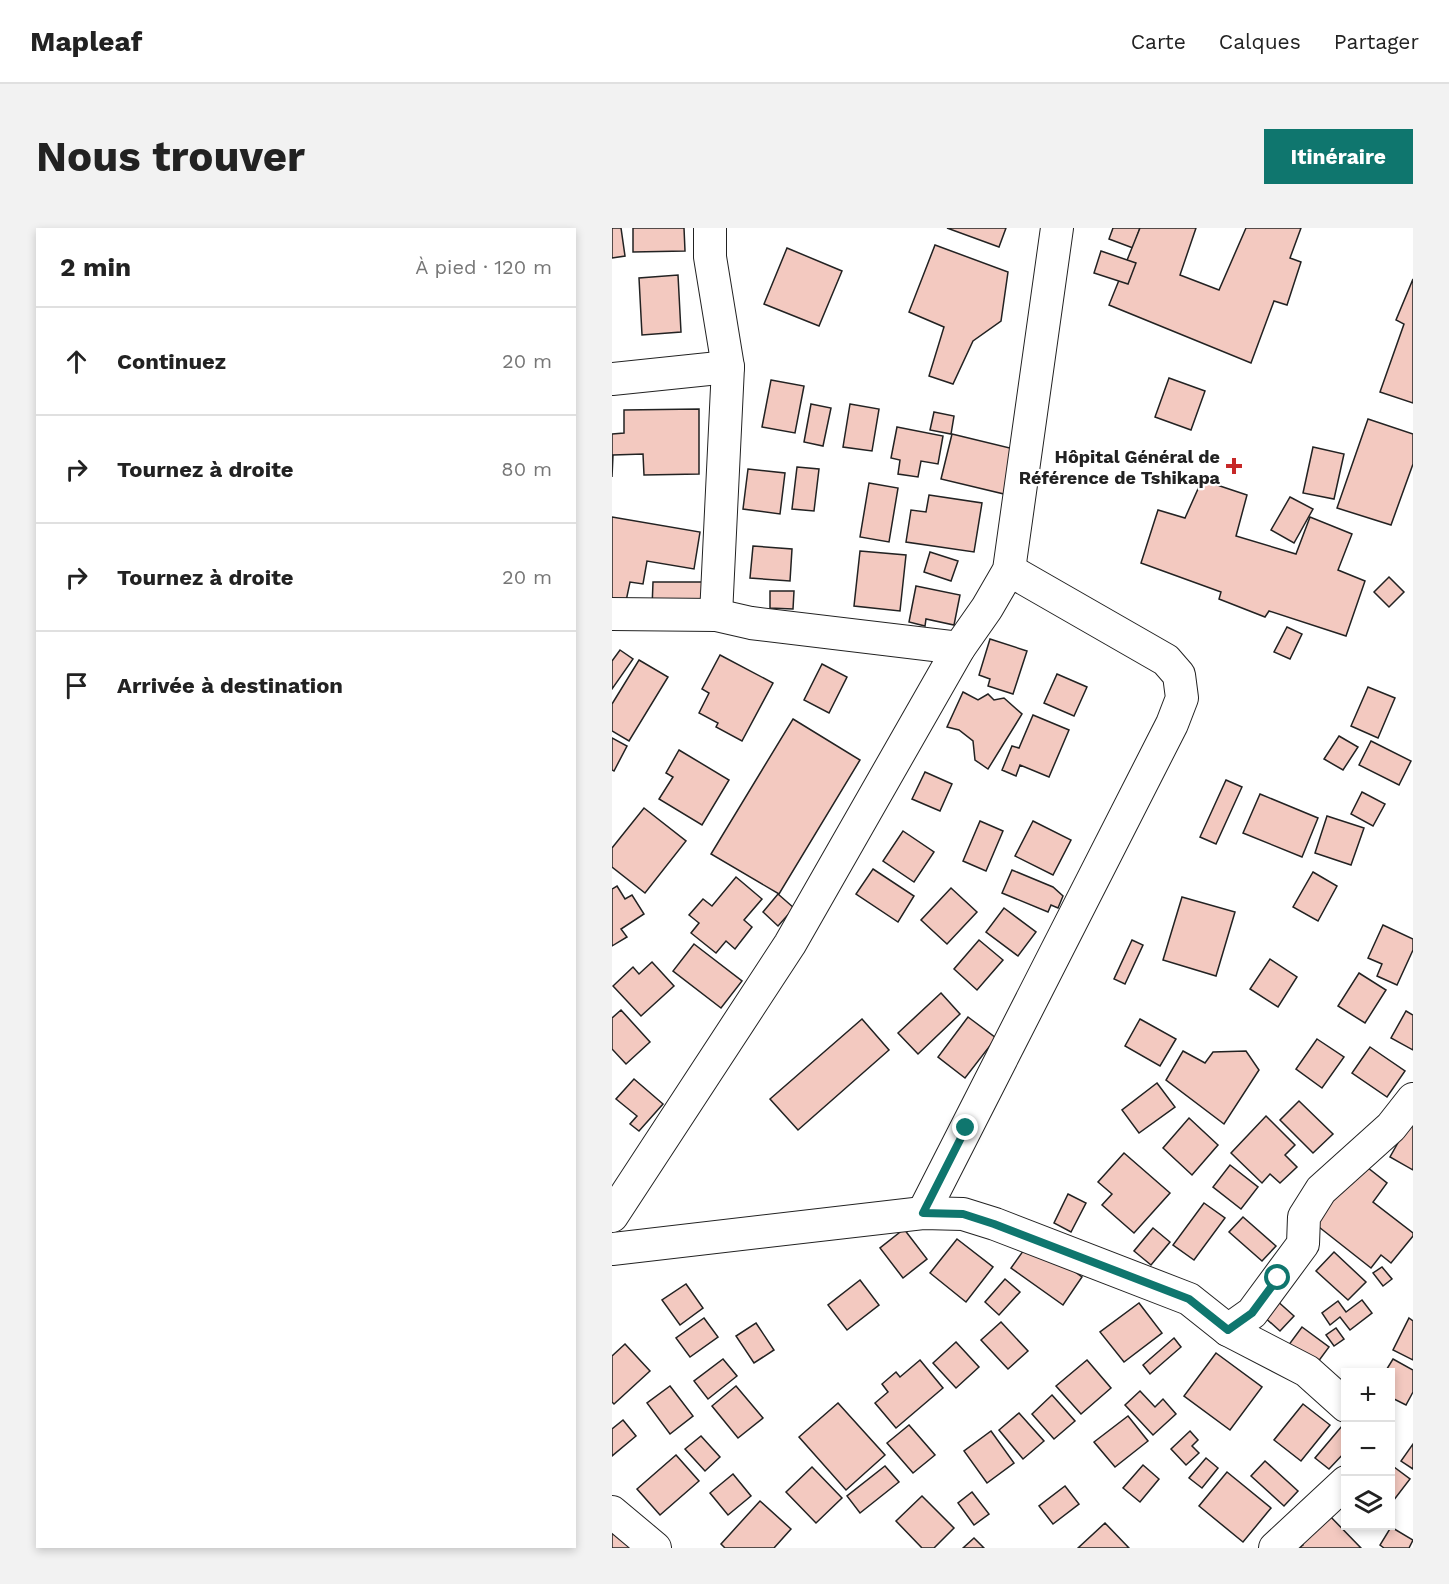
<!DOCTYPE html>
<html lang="fr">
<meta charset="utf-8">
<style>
body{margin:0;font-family:"Work Sans",sans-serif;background:#f2f2f2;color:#222}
.controls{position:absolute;right:18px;bottom:18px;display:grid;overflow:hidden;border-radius:0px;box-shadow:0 3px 9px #0003}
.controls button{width:54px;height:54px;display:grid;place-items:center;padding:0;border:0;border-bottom:2px solid #e0e0e0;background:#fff;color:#222;font:30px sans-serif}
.stop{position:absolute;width:18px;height:18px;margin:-14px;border:4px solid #0f766e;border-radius:50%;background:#fff}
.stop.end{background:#0f766e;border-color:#fff;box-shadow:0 2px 6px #0008}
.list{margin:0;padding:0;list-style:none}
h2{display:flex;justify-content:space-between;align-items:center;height:78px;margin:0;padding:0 24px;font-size:26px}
h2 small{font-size:20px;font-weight:400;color:#767676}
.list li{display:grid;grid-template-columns:39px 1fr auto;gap:18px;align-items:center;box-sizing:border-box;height:108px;padding:0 24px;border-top:2px solid #e0e0e0}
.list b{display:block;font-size:22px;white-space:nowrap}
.list em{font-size:20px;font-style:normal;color:#767676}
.icon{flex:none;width:33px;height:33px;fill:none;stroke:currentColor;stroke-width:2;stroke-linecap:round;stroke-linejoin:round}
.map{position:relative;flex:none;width:801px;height:1320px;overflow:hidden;border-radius:0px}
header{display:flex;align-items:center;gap:36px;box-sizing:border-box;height:84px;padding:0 30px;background:#fff;border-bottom:2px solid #e0e0e0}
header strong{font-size:28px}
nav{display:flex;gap:33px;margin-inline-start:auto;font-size:21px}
.intro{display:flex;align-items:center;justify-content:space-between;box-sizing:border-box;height:144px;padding:0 36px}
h1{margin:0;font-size:42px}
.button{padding:15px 27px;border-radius:0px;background:#0f766e;color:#fff;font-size:21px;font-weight:700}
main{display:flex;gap:36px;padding:0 36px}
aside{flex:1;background:#fff;border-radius:0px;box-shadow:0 3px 9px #0003}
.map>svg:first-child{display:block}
.building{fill:#f3c9c0;stroke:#222;stroke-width:1.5}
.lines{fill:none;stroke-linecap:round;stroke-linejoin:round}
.minor-casing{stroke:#222;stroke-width:34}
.minor{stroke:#fff;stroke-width:32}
.route{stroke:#0f766e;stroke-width:8}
.poi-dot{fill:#c62828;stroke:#fff;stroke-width:2}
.labels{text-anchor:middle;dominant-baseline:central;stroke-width:4.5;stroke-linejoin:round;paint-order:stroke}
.poi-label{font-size:18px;font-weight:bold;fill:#222;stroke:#fff;text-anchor:end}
</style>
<header>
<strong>Mapleaf</strong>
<nav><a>Carte</a><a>Calques</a><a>Partager</a></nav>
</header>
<div class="intro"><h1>Nous trouver</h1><a class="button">Itinéraire</a></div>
<main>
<aside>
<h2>2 min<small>À pied · 120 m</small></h2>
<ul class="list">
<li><svg class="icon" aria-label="ahead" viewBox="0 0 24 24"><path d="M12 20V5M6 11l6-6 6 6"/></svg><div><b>Continuez</b></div><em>20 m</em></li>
<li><svg class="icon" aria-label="right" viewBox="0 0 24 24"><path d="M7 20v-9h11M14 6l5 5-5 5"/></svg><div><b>Tournez à droite</b></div><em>80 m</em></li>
<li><svg class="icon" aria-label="right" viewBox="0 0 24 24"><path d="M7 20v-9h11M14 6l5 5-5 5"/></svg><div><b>Tournez à droite</b></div><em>20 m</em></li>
<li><svg class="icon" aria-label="arrive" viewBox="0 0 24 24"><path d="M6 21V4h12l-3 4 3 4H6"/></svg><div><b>Arrivée à destination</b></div></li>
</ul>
</aside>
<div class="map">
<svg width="801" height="1320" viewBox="0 0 801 1320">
<rect width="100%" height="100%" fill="#fff"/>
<g class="building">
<polygon points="0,0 9,0 13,28 0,30"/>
<polygon points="21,0 72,0 73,23 21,24"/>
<polygon points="335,0 394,0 387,19"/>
<polygon points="501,0 528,0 521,20 497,11"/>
<polygon points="528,0 584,0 568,47 607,62 634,0 689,0 678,30 689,34 675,77 662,73 639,135 497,77"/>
<polygon points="323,17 396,44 389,93 361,113 341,156 317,148 332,99 297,84"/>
<polygon points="175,20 230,43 207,98 152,76"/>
<polygon points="489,23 524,35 516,56 482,45"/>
<polygon points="66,47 69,104 30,107 27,50"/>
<polygon points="801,51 801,175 768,164 792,96 784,92"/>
<polygon points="557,150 593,163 579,202 543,189"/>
<polygon points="159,152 192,158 183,205 150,199"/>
<polygon points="199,176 219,180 211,218 192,214"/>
<polygon points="238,176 267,181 260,223 231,219"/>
<polygon points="87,181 87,246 32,247 31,226 1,227 0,249 0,206 12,205 12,182"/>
<polygon points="322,184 342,188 339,206 318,202"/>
<polygon points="756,191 801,206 801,236 779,297 725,280"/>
<polygon points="285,199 331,208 326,236 309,233 306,249 286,246 288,232 279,230"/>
<polygon points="340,206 402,221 392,266 329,251"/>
<polygon points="701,219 732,226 722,271 691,265"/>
<polygon points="185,239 207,241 202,283 180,281"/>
<polygon points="136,241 173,245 168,286 131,281"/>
<polygon points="590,252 635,267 624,308 684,326 698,289 740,306 726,342 753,353 734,408 657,383 653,389 607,371 609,364 529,335 546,282 573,290"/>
<polygon points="257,255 286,260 277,314 248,309"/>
<polygon points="317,267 370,275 362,324 294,314 299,282 314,284"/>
<polygon points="678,269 701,281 682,315 659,302"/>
<polygon points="0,289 88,304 82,341 35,333 31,356 18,354 13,378 0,376"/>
<polygon points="141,318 180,321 178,353 138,350"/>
<polygon points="248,323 294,327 288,383 242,378"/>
<polygon points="318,324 346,333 339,353 312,344"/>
<polygon points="777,349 792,364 777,379 762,364"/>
<polygon points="41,354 91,354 91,380 40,380"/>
<polygon points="304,358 348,367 342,397 314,391 313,398 297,394"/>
<polygon points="158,363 182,363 181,381 158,380"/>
<polygon points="675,399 690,406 678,431 662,424"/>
<polygon points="378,411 415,423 401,466 376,458 378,451 367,447"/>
<polygon points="8,422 21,431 0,461 0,433"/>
<polygon points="108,427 161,455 130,513 104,499 106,495 87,485 97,465 90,461"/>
<polygon points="27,432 56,449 17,513 0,503 0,476"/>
<polygon points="210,436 235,449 217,485 192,472"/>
<polygon points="445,446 475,459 462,488 432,475"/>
<polygon points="756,459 783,470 766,510 739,498"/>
<polygon points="351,464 366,472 376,466 382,472 392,470 410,486 376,541 363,532 361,513 347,502 335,499"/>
<polygon points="421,487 457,502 437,549 408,537 404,548 390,542 400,518 407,520"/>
<polygon points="181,491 248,532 167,666 99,626"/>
<polygon points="727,508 746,519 731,542 712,531"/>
<polygon points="0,510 15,518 2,543 0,542"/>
<polygon points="759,513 799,533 787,557 747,537"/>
<polygon points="67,522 117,552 90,597 47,571 61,549 54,545"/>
<polygon points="313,544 340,556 328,583 300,571"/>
<polygon points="614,552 630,559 604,616 588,609"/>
<polygon points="750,564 773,576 761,598 739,586"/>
<polygon points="648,566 706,590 690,629 631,605"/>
<polygon points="32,580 74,613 33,665 0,639 0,620"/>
<polygon points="715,588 752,600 739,637 703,625"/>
<polygon points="368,593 391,603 374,643 351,633"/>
<polygon points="421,593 459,612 441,647 403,628"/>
<polygon points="291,603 322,624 302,654 271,633"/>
<polygon points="261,641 302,668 286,694 244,666"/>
<polygon points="400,642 441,659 451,668 446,680 439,677 436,684 390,665"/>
<polygon points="701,644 725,658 706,693 681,679"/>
<polygon points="124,649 150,671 132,692 140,699 123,721 114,713 104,725 79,705 87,695 77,687 91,671 100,678"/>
<polygon points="5,658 13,671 20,667 32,686 9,701 15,709 0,718 0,661"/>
<polygon points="339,660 365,684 335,716 309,692"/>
<polygon points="166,666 182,680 166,698 151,684"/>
<polygon points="570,669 623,684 604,748 551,732"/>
<polygon points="392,680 424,704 406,728 374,704"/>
<polygon points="771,697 801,711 801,722 785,757 765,748 770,736 756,730"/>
<polygon points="367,712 391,732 365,762 342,741"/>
<polygon points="520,712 531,717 513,756 502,751"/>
<polygon points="82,716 130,753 109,780 61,743"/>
<polygon points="658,731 685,749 666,779 638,761"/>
<polygon points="40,734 62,758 29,788 1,758 21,739 27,746"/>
<polygon points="747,745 774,762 753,795 726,778"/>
<polygon points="329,765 348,786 306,826 286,805"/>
<polygon points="9,782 38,814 14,836 0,821 0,790"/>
<polygon points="794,783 801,787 801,822 779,810"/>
<polygon points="356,789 384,810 353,850 326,829"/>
<polygon points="250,791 277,822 186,902 158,871"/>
<polygon points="528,791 564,811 548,838 513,818"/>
<polygon points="705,811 732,829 710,860 684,841"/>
<polygon points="758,819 793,843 775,869 740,845"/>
<polygon points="571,823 593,835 601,824 634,823 647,842 612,896 554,852"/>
<polygon points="22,851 51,876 27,903 18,896 25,888 4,871"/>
<polygon points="545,855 563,879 527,905 510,882"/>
<polygon points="687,873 721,906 701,925 668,892"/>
<polygon points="654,888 683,917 673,927 685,939 668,955 658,946 650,955 619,925"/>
<polygon points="801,888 801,942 778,929"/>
<polygon points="577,890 606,917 580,947 551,920"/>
<polygon points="512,925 558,965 522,1005 490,977 500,966 486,954"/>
<polygon points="746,932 775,955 761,974 801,1005 801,1008 779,1035 769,1027 759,1040 698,992"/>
<polygon points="618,937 646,959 629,981 601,959"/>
<polygon points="456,966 474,975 459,1004 442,995"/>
<polygon points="592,975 613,990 582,1032 561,1017"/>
<polygon points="631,989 664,1018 650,1033 617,1004"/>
<polygon points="541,1000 558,1014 539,1037 522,1023"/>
<polygon points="292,1001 315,1031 291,1050 268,1020"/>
<polygon points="345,1011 381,1039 354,1074 318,1045"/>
<polygon points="419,1012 470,1049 451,1077 399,1040"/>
<polygon points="722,1024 754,1054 736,1072 704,1043"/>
<polygon points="770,1039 780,1051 771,1058 761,1045"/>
<polygon points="393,1051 408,1064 387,1087 373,1074"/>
<polygon points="248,1052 267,1077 235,1102 216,1077"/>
<polygon points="74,1056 91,1080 68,1097 50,1072"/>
<polygon points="663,1071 682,1088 668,1103 650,1087"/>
<polygon points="750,1072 760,1085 738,1102 728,1089 718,1097 710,1085 726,1073 734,1084"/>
<polygon points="527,1075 550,1105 512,1134 488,1104"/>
<polygon points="92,1090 106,1109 78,1129 64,1110"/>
<polygon points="797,1090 801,1093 801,1132 781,1122"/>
<polygon points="389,1094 416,1123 396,1141 369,1112"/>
<polygon points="144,1095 162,1122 142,1135 124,1108"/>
<polygon points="690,1099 717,1119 700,1142 673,1122"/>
<polygon points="724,1100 732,1111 722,1118 714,1107"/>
<polygon points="562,1110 569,1119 538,1146 531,1137"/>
<polygon points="344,1114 367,1139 344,1160 321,1135"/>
<polygon points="13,1116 38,1143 2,1176 0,1174 0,1128"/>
<polygon points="604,1125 650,1159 618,1202 572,1168"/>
<polygon points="111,1131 125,1148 96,1171 82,1153"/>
<polygon points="781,1131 801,1142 801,1164 794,1177 778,1169 778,1144 773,1144"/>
<polygon points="308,1132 331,1160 284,1200 263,1175 276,1164 270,1156 284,1144 288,1149"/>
<polygon points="475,1132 499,1160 469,1186 444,1158"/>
<polygon points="58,1158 81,1188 58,1206 35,1175"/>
<polygon points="124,1158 151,1190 126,1210 100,1178"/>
<polygon points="528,1163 543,1179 551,1171 564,1186 541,1207 513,1177"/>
<polygon points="440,1167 463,1193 442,1211 420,1186"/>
<polygon points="226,1175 273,1227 234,1262 187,1209"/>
<polygon points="691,1176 718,1197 689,1233 662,1212"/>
<polygon points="407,1185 432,1213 411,1231 387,1202"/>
<polygon points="516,1188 536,1213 503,1239 482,1214"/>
<polygon points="11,1192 24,1208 0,1228 0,1201"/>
<polygon points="297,1197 323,1227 301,1245 275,1215"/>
<polygon points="730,1198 734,1201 734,1223 717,1241 703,1230"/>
<polygon points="379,1203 402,1235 375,1255 352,1223"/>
<polygon points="578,1203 586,1212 580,1218 587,1225 574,1237 559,1221"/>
<polygon points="89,1208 108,1229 93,1243 73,1221"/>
<polygon points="801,1216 801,1241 789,1233"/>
<polygon points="64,1227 87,1253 48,1287 25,1261"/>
<polygon points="594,1230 606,1240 590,1260 577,1250"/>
<polygon points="653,1233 686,1263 672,1278 639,1248"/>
<polygon points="778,1236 798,1251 778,1277"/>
<polygon points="531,1237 547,1251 528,1274 511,1260"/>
<polygon points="273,1238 287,1254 248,1285 235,1268"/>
<polygon points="200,1239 230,1270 204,1295 174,1264"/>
<polygon points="615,1244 659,1280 631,1314 587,1278"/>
<polygon points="121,1246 139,1268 116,1287 98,1265"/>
<polygon points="453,1258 467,1276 441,1296 427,1278"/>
<polygon points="360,1264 377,1286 362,1297 346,1275"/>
<polygon points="310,1268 342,1300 322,1320 310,1320 284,1293"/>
<polygon points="148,1273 179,1301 162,1320 113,1320 109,1316"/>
<polygon points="714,1284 749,1320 687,1320 691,1317 685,1312"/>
<polygon points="493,1295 517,1320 466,1320"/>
<polygon points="0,1296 37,1320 0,1320"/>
<polygon points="779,1299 801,1312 797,1320 772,1320 768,1317"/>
<polygon points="362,1310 372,1320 351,1320"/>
</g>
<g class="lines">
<defs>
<g id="minor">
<polyline points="98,0 98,29 116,139 104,387"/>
<polyline points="0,151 116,139"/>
<polyline points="0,386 104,387 139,395 347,420"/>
<polyline points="311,985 560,496 570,470 567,447 554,432 397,342"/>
<polyline points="0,988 178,716 347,420 375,380 397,342 445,0"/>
<polyline points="0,1021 311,985 351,986 383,996 577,1071 616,1102 695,1143 734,1178"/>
<polyline points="616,1102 640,1085 691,1016 692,989 709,962 779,899 801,871"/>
<polyline points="0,1284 43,1320"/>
<polyline points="663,1320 734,1254"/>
</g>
</defs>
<use href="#minor" class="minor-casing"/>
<use href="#minor" class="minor"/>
</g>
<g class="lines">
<polyline class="route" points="354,900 311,985 351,986 382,996 577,1071 616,1102 640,1085 666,1050"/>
</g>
<path class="poi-dot" d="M619 229h6v6h6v6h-6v6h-6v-6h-6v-6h6z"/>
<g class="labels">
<g class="poi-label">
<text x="608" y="228">Hôpital Général de<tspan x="608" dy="21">Référence de Tshikapa</tspan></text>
</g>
</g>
</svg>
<div class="controls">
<button>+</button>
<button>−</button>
<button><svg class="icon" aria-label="layers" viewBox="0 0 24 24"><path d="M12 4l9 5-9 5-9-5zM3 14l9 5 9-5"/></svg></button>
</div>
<div class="stop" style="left:666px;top:1050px"></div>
<div class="stop end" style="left:354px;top:900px"></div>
</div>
</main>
